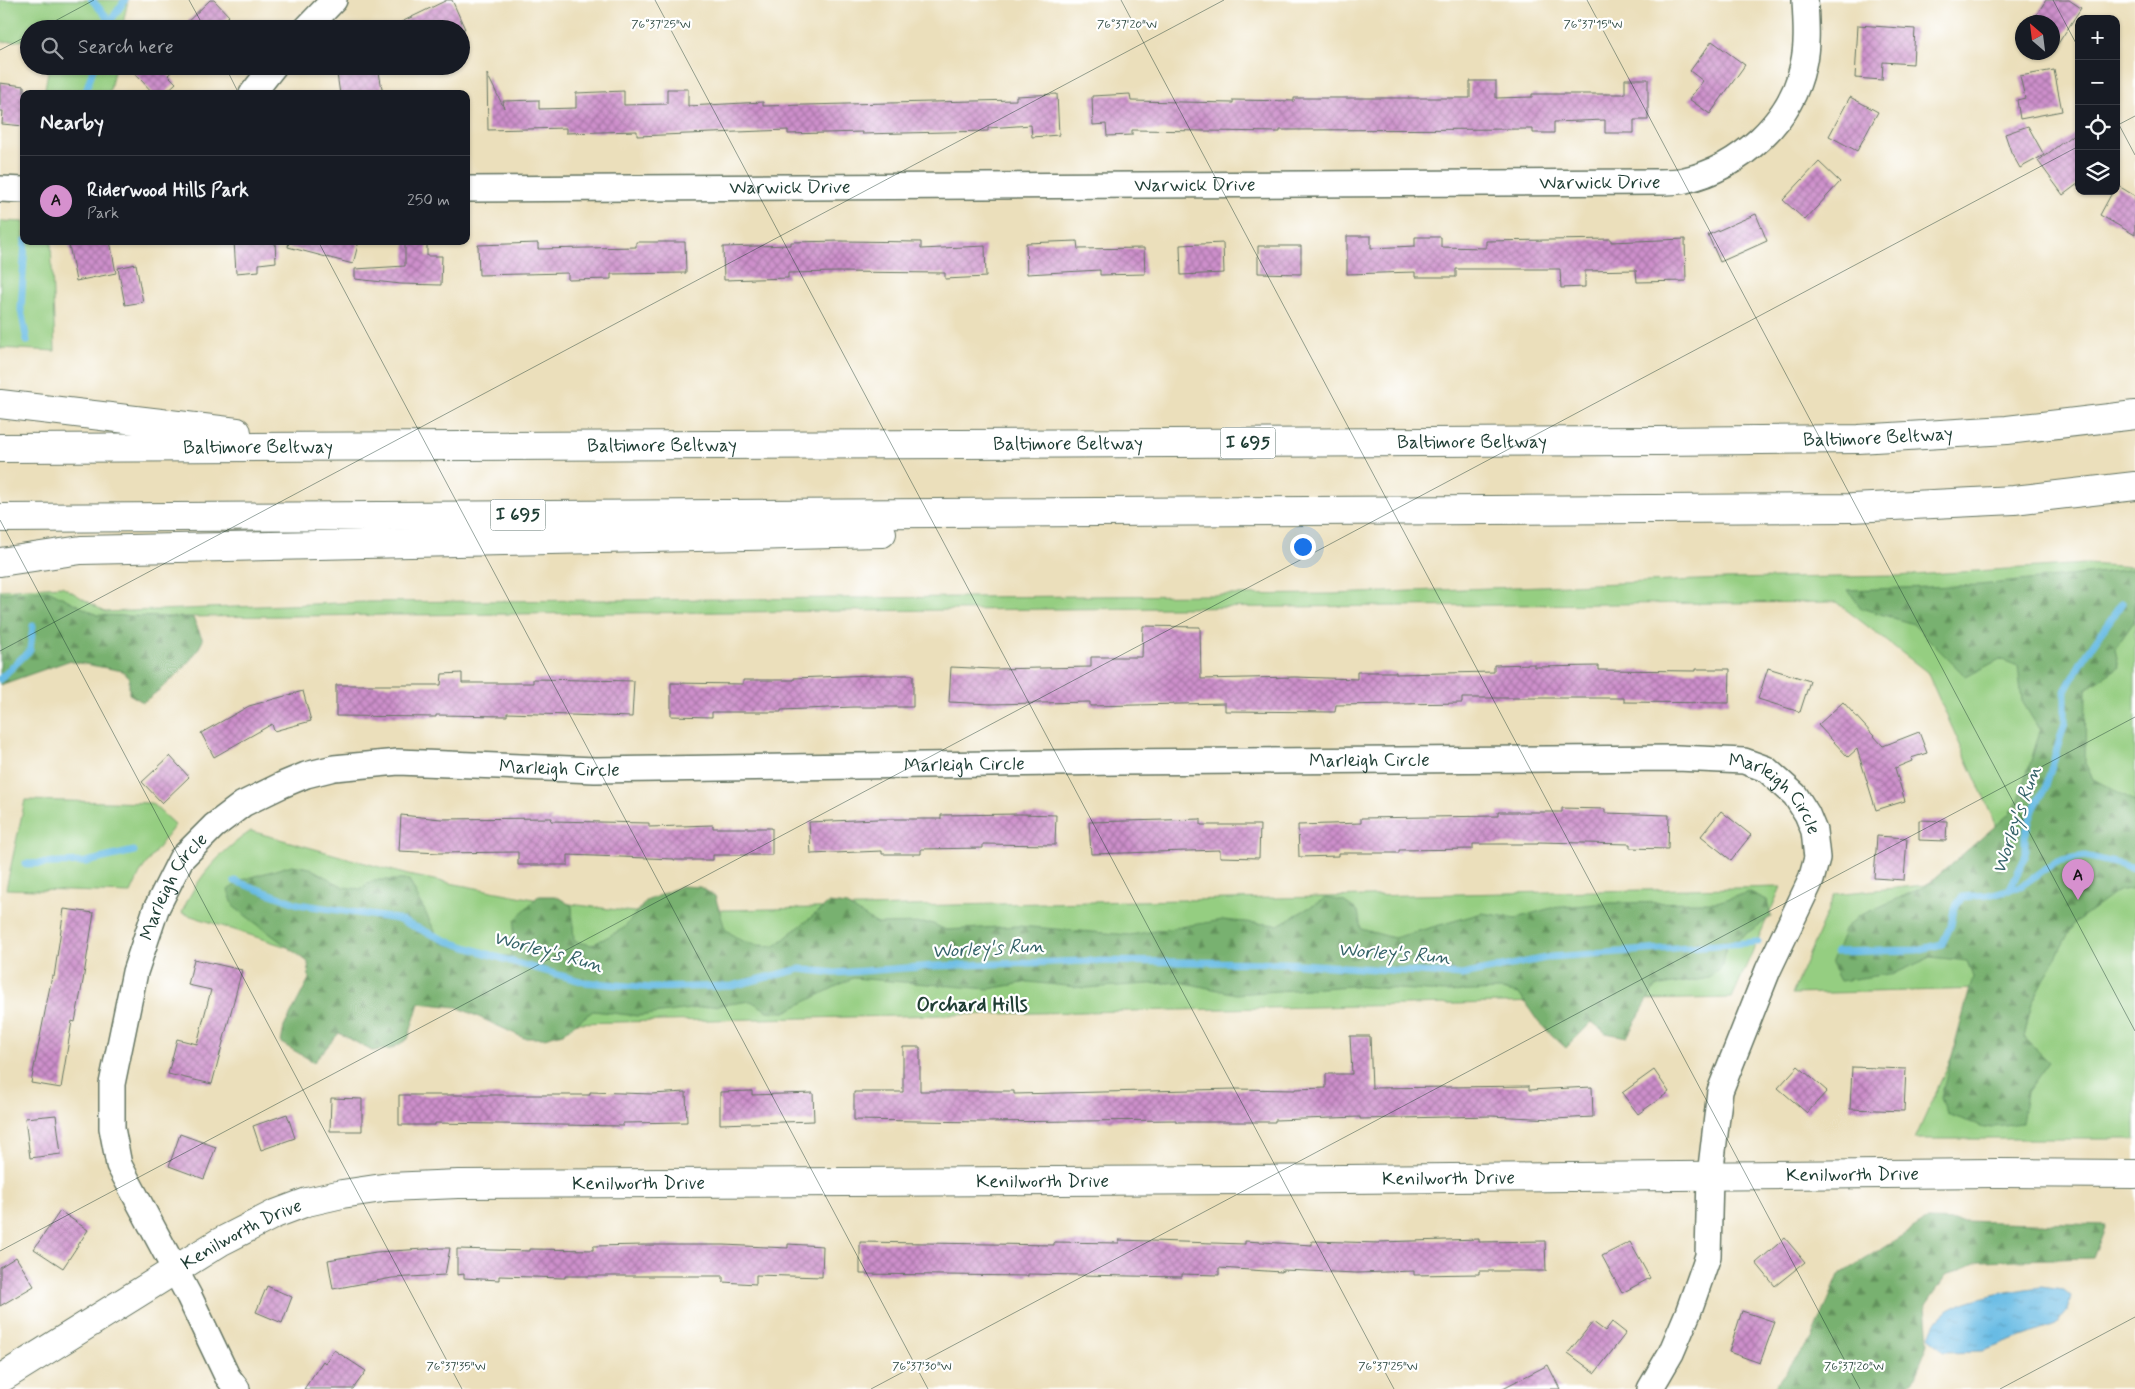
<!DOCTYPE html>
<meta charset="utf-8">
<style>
body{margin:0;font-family:Mynerve,sans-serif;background:#20242c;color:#f1f3f6}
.controls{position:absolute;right:15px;top:15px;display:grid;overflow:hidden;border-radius:10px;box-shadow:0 1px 4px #0004}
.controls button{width:45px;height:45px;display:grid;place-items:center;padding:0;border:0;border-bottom:1px solid #363941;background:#171b24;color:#f1f3f6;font:25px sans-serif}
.compass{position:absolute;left:2015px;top:15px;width:45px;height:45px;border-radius:50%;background:#171b24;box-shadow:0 1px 4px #0004;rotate:332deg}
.you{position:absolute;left:1302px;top:546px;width:18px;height:18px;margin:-12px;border:4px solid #fff;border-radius:50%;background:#1a73e8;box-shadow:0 0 0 8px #1a73e833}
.badge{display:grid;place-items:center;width:32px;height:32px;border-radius:50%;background:#d690ce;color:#111;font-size:16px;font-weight:700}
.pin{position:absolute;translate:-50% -41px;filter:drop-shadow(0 1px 2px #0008)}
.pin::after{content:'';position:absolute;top:26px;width:18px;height:15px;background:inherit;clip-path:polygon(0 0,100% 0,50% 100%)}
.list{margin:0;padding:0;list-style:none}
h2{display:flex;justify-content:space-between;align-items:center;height:65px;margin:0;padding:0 20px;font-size:21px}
h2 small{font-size:16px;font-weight:400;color:#9ea1a6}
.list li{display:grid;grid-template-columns:32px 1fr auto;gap:15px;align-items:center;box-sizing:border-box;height:90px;padding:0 20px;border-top:1px solid #363941}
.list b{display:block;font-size:19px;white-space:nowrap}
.list p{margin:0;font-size:16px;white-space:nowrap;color:#9ea1a6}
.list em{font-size:16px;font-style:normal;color:#9ea1a6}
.icon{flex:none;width:28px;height:28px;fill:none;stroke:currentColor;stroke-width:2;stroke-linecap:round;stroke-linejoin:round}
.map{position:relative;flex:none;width:2135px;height:1389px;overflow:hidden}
.search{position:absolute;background:#171b24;box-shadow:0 1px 4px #0004;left:20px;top:20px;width:450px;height:55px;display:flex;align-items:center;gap:12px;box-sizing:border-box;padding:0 18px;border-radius:28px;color:#9ea1a6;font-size:19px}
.panel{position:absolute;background:#171b24;box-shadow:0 1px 4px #0004;left:20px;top:90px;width:450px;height:155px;border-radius:10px}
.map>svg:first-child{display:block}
.green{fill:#95ce81;stroke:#5a865a}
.forest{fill:url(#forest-firs);stroke:#4c7752}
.water{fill:url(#water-ripples);stroke:#447c8c}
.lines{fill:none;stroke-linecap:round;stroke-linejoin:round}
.stream{stroke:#68bbe4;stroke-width:7}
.building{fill:url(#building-cross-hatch)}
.street-casing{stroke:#667663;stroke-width:28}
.secondary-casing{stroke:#667663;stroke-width:30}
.highway-casing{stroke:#667663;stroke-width:30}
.street{stroke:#fff;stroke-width:25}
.secondary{stroke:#fff;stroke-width:28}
.highway{stroke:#fff;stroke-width:28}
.ticks{fill:none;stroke:#1f3d34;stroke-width:1;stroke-opacity:0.45}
.labels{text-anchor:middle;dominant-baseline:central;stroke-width:4.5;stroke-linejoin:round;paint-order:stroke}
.shield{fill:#fff;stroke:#627771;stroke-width:1}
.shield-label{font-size:18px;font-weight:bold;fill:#1f3d34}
.street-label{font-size:19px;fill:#1f3d34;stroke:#fff}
.water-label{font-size:20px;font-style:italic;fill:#356369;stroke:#fff}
.neighbourhood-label{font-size:20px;font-weight:bold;fill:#1f3d34;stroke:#fff}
.ticks-label{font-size:12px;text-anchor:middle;fill:#1f3d34;stroke:#fff;stroke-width:4.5;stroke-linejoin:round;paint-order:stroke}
</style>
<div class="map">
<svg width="2135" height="1389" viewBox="0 0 2135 1389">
<defs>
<pattern id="forest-firs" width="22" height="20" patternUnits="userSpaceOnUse" patternTransform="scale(1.25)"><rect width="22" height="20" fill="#78b16f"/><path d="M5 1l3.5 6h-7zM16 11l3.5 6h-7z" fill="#62915c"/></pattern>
<pattern id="water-ripples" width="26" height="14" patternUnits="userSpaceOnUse" patternTransform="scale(1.25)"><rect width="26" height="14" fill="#68bbe4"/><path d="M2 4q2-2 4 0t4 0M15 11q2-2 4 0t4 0" fill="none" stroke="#5599ba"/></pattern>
<pattern id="building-cross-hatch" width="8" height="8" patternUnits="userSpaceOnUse" patternTransform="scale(1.25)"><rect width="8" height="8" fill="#cd8fcb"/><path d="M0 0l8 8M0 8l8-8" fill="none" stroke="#a676a6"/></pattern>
</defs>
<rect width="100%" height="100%" fill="#fff"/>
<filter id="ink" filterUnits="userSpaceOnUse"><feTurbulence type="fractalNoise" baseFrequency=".02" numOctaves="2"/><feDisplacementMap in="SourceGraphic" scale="10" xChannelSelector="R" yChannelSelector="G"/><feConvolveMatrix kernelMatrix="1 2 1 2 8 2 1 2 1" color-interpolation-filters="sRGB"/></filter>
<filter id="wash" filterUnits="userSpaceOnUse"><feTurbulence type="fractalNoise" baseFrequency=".0096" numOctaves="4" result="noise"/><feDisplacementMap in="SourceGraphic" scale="20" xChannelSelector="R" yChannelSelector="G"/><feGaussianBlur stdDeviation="1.12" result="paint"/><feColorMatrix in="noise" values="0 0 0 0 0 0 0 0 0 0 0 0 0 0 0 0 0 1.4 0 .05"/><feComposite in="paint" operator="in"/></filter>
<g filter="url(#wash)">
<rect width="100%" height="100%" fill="#ebdfbb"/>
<g class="green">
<polygon points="0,0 128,0 122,29 29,29 29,40 0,42"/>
<polygon points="49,66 115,66 109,94 44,94"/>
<polygon points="0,221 24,222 24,241 51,241 55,351 0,348"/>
<polygon points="2086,564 2135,567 2135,1139 1915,1139 1982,989 1792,994 1835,894 1925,885 2004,842 1927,672 1836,602 68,618 0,639 0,590 62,586 105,612 364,602 1333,594 1725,579 1898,576"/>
<polygon points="25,800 151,803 175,825 141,871 131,893 6,889"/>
<path d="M251 831 408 875 539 900 633 912 1781 887 1732 998 525 1024 182 913C195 879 221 851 251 831Z"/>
</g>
<g class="forest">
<polygon points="2135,569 2135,620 2115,649 2119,667 2086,689 2085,763 2093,779 2135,801 2135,888 2118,891 2074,923 2032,1003 2024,1037 2049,1062 2027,1092 2022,1123 1984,1127 1947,1114 1941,1097 1973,977 1967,961 1931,957 1896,973 1840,981 1831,964 1845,928 1859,916 1926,886 2008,815 2019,800 2040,731 2022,701 2018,666 2000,659 1966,677 1913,624 1861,608 1848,590 1980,585"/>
<path d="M48 590 97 615 193 618 203 640C192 664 165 687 143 702L129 694V678L123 671 68 661 0 685V593Z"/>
<polygon points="292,865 310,868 343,887 360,889 374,880 409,880 441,943 494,956 511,956 515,920 538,896 556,896 572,906 574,941 592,945 624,928 646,901 681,886 700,887 715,896 725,929 740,940 756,945 775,946 829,903 847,905 877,924 931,923 946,930 1018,926 1130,935 1223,920 1278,925 1326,898 1343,901 1358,911 1361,929 1394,938 1482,913 1516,918 1551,908 1607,903 1717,902 1750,892 1767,900 1771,917 1726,947 1723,965 1710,978 1655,987 1627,1037 1606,1033 1592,1022 1566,1048 1539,1023 1519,994 1501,990 1444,992 1350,986 1236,994 1181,982 1085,988 1029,982 989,989 853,978 785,1012 768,1011 751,1001 638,1016 593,1011 563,1033 544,1038 524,1038 457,1007 419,1003 408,1039 391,1049 372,1051 339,1033 314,1062 281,1043 284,1027 309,979 308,962 234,907 228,890 242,880"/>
<polygon points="1927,1220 2106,1225 2093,1258 1979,1261 1946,1276 1926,1305 1929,1342 1915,1376 1903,1389 1772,1389 1812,1339 1839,1275"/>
</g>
<path class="water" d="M2041 1287 2064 1290 2071 1296 2067 1311 2055 1325 1983 1351 1943 1352 1930 1336C1933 1330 1935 1321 1941 1316 1959 1298 2016 1290 2041 1287Z"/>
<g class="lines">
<g class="stream">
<polyline points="92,0 106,16 109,23"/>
<polyline points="105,29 125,0"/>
<polyline points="85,94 94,66"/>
<polyline points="25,241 21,310 27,341"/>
<polyline points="0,679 30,650 33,626"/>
<polyline points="25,864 86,862 134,851"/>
<polyline points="235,881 298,904 397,919 447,941 513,962 584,982 651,988 732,986 800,969 835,973 934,966 1085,961 1286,963 1462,975 1551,957 1758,942"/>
<polyline points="2009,890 2025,858 2025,836 2032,812 2046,786 2065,722 2065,691 2083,659 2122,603"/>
<polyline points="1836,952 1917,950 1942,944 1951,925 1954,909 1962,897 1989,895 2021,886 2057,861 2085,856 2135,868"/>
</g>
</g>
<g id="blocks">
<g class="building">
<polygon points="210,0 214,0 229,16 216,29 180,29"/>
<polygon points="447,0 452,0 465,29 387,29"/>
<polygon points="2046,0 2069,0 2081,8 2052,53 2052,22 2032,22"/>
<polygon points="1858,25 1915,29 1913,64 1883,62 1882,80 1855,78"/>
<polygon points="1712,41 1745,65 1710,114 1689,99 1703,81 1690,71"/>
<polygon points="128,66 178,66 168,75 176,83 164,94 154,94"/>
<polygon points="378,67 383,94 340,94 337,74"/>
<polygon points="2054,70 2062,111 2020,119 2017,100 2025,98 2020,76"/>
<polygon points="487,74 504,108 503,101 539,100 539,109 576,108 576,93 624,91 624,105 667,104 667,89 688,89 688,106 763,102 763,106 1016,100 1016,96 1057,94 1059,135 1032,137 1031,125 988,128 988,131 862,134 862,132 788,134 788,130 637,136 637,131 566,133 566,128 488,130"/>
<polygon points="1625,79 1648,79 1648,120 1634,120 1634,133 1605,133 1605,120 1554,122 1554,133 1533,133 1533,129 1280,130 1280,132 1132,130 1132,135 1107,136 1106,124 1093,125 1092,96 1130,94 1131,101 1233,103 1233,100 1294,101 1294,98 1470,98 1470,81 1496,81 1496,98 1532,97 1532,94 1625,94"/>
<polygon points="0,83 24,86 24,126 2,124 3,111 0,111"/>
<polygon points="1850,97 1878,112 1857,151 1829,136"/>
<polygon points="2028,126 2044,155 2020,168 2011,152 2005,134"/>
<polygon points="2079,130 2079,183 2063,195 2038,161"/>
<polygon points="1819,162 1840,182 1805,220 1783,200"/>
<polygon points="2117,185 2135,196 2135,235 2100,215 2113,191 2116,191"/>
<polygon points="1756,214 1767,241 1720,262 1708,235"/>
<polygon points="1347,236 1371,236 1371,248 1415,246 1415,237 1441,237 1441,247 1486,248 1486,241 1611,239 1611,242 1685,239 1686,281 1637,282 1636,270 1585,271 1585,287 1561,288 1560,269 1456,269 1456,277 1415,277 1415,272 1347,274"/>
<polygon points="92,241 110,241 116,273 76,281 69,245"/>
<polygon points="234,241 275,241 276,262 259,264 259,271 236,273"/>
<polygon points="289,241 359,241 353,264 288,247"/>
<polygon points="842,241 921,242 921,249 985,246 986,277 945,279 945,273 838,272 788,273 788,278 724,280 723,247 791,245 791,242"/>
<polygon points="1077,241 1078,249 1144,248 1145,274 1100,275 1100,270 1027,274 1026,243"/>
<polygon points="636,242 685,242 686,273 611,274 611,279 568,280 568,273 479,275 478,245 538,243 538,249 636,247"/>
<polygon points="405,243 427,244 427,256 442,256 441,285 401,284 355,279 355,269 405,266"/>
<polygon points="1223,243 1224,273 1181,275 1180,245"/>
<polygon points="1258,246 1301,246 1301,274 1258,273"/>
<polygon points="136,264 143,302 125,305 118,268"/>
<polygon points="1143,626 1200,627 1201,679 1295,677 1357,679 1357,672 1396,672 1396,674 1494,672 1494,665 1534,664 1534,667 1599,666 1599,670 1696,671 1696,669 1730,669 1729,703 1624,702 1624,698 1462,698 1462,703 1336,705 1335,712 1225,711 1225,703 1090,706 1090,702 991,704 949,702 951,667 993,669 1091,667 1091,657 1142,657"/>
<polygon points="1768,668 1810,681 1800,712 1758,699"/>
<polygon points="462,673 462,683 533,683 533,679 634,681 632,717 507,713 507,716 436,715 436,717 336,716 336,685 441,685 442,674"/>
<polygon points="873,675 913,675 913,707 853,707 781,710 781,712 712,712 712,717 671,716 671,683 743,684 743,680 794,680 794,678"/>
<polygon points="303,691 311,721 274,731 272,724 214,757 201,733 249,706"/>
<polygon points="1843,702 1883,746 1919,732 1927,753 1911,758 1912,761 1895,768 1905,801 1876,810 1857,749 1848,757 1818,725"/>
<polygon points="170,756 189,777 162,803 142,782"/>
<polygon points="1562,808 1605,809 1605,813 1669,815 1668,849 1630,848 1630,844 1538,842 1538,844 1473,844 1473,849 1399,850 1399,853 1338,853 1338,856 1299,857 1298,825 1361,823 1361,818 1498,816 1498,812 1562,812"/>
<polygon points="1721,811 1751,835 1731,860 1701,836"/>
<polygon points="1021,814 1056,815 1055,845 983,844 983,848 921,849 921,854 882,854 882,851 811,854 809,822 877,819 941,819 941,815"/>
<polygon points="401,815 441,819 552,818 551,821 649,823 649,827 713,825 713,828 772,828 772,855 713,855 713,860 674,860 674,859 568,855 568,865 518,865 518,852 439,853 399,851"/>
<polygon points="1201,819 1201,825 1260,825 1259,858 1220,857 1220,850 1091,854 1089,822"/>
<polygon points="1919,820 1947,821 1946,841 1919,840"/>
<polygon points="1877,836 1907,838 1904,880 1874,878"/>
<polygon points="64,909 94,913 83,981 75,1022 72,1021 61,1088 31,1083 52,976 54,977"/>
<polygon points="194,959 242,970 212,1084 168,1074 177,1039 197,1044 211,990 188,985"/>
<polygon points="1350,1036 1370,1036 1372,1088 1529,1086 1529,1090 1592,1087 1593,1117 1554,1119 1491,1116 1402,1118 1360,1119 1360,1117 1275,1120 1275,1122 1176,1122 1176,1120 982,1122 854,1120 854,1092 903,1092 903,1047 920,1047 920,1091 1014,1091 1014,1094 1236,1089 1295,1090 1295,1089 1326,1088 1326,1074 1352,1074"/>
<polygon points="1798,1066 1827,1091 1807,1113 1778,1088"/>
<polygon points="1852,1067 1906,1069 1904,1111 1850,1109"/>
<polygon points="1654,1070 1669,1092 1638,1114 1622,1093"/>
<polygon points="752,1091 752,1095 813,1093 814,1121 720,1124 720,1092"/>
<polygon points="590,1092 652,1094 686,1092 687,1122 623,1123 623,1126 435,1123 435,1125 399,1125 399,1095 590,1095"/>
<polygon points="331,1098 362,1099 362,1131 330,1131"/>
<polygon points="287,1114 295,1138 261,1150 253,1126"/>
<polygon points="56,1115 61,1154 30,1158 25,1118"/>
<polygon points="180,1134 216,1147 204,1179 169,1166"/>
<polygon points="60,1211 88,1230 63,1268 34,1249"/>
<polygon points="1785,1238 1805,1262 1775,1286 1756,1263"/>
<polygon points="1479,1239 1479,1242 1545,1241 1546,1271 1479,1271 1479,1274 1414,1275 1414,1271 1357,1273 1282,1270 1282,1272 1219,1268 1219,1275 1182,1274 1182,1277 1028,1274 1028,1276 860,1274 860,1242 1054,1245 1054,1242 1119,1243 1119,1240 1245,1244 1245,1241 1312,1245 1312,1241 1379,1243 1379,1242"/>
<polygon points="1630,1242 1650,1278 1622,1293 1602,1256"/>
<polygon points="788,1244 823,1246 822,1277 756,1275 756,1284 723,1282 723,1276 565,1276 565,1278 499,1276 499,1280 464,1278 464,1274 457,1275 457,1249 530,1251 530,1249 593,1250 593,1246 645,1245 724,1245 788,1248"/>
<polygon points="440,1248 450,1248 445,1275 392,1278 333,1289 328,1260 376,1252"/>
<polygon points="16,1257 34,1286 0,1306 0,1267"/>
<polygon points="267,1286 292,1297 282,1323 256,1312"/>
<polygon points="1742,1311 1775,1322 1760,1363 1729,1352"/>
<polygon points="1593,1322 1605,1331 1612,1322 1626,1333 1595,1373 1568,1353"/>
<polygon points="334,1350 366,1371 353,1389 304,1389 323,1361 325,1363"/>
<polygon points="1548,1365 1560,1389 1501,1389"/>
</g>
</g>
</g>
<g filter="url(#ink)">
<use href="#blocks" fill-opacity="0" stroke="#667663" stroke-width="1"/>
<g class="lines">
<defs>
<g id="street">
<polyline points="306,29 334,0"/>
<polyline points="252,94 274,66"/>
<polyline points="0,189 24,190"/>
<path id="s1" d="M466 189 1658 182C1667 182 1677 182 1685 180 1739 168 1792 121 1803 65 1808 44 1806 22 1805 0"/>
<path id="s2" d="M237 1389 227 1376 189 1296 119 1165 112 1128V1084L135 972 156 909 181 859 214 826 243 804 282 785 306 775 334 768 398 762 595 770 1116 762 1677 758 1744 761 1766 769 1795 795 1807 814 1814 831 1817 858 1811 880 1768 970 1720 1091 1710 1176 1708 1256 1688 1313 1671 1353 1650 1389"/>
</g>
<g id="secondary">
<path id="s3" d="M0 1379 220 1242 275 1214 307 1202 342 1194 389 1187 458 1184 1242 1180 1997 1173 2135 1174"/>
</g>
<g id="highway">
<polyline points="0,404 237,432"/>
<path id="s4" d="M0 448 1657 441 1858 439 2007 430 2135 415"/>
<polyline points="0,518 1852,508 2014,500 2135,486"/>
<polyline points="0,562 81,550 882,533"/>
</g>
</defs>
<use href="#street" class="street-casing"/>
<use href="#secondary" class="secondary-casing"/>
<use href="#highway" class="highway-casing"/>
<use href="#street" class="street"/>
<use href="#secondary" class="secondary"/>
<use href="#highway" class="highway"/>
</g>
</g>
<path class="ticks" d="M189 0 205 29M655 0 1394 1389M1121 0 1860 1389M1587 0 2135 1031M2053 0 2079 49M40 29 94 0M0 50 29 35M225 66 239 94M2116 119 2135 155M2116 126 2135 116M318 241 928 1389M0 520 462 1389M0 651 1224 0M0 1251 2079 146M871 1389 2135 717M2000 1389 2135 1317"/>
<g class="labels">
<g class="shield">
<rect x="1220.5" y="427.5" width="55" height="31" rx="4"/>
<rect x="490.5" y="499.5" width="55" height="31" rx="4"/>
</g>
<g class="shield-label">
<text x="1248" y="443">I 695</text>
<text x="518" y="515">I 695</text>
</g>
<g class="street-label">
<text stroke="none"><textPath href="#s1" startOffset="1134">Warwick Drive</textPath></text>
<text stroke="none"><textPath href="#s1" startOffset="729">Warwick Drive</textPath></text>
<text stroke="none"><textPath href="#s1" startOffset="324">Warwick Drive</textPath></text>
<text stroke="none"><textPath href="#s4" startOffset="1878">Baltimore Beltway</textPath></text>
<text stroke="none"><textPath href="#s4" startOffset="1472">Baltimore Beltway</textPath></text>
<text stroke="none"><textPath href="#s4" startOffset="1068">Baltimore Beltway</textPath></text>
<text stroke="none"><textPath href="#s4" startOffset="662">Baltimore Beltway</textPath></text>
<text stroke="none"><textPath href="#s4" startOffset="258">Baltimore Beltway</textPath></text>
<text stroke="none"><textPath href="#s2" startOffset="1789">Marleigh Circle</textPath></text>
<text stroke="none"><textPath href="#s2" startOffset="1384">Marleigh Circle</textPath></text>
<text stroke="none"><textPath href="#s2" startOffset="979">Marleigh Circle</textPath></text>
<text stroke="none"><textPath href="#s2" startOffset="2209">Marleigh Circle</textPath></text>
<text stroke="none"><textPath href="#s2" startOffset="544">Marleigh Circle</textPath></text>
<text stroke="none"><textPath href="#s3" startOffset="1902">Kenilworth Drive</textPath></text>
<text stroke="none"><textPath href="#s3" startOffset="1498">Kenilworth Drive</textPath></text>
<text stroke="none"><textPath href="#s3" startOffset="1092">Kenilworth Drive</textPath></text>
<text stroke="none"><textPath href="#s3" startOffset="688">Kenilworth Drive</textPath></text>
<text stroke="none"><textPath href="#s3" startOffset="282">Kenilworth Drive</textPath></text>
</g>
<g class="water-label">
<text transform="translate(2017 820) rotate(-71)">Worley's Run</text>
<text transform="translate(988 949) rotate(-3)">Worley's Run</text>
<text transform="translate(548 952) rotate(15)">Worley's Run</text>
<text transform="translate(1394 954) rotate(4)">Worley's Run</text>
</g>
<g class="neighbourhood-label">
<text x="972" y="1005">Orchard Hills</text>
</g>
</g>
<g class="ticks-label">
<text x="661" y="28">76°37'25"W</text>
<text x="1127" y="28">76°37'20"W</text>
<text x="1593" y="28">76°37'15"W</text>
<text x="456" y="1370">76°37'35"W</text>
<text x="922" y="1370">76°37'30"W</text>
<text x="1388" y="1370">76°37'25"W</text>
<text x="1854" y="1370">76°37'20"W</text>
</g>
</svg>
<div class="controls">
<button>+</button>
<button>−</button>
<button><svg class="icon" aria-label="locate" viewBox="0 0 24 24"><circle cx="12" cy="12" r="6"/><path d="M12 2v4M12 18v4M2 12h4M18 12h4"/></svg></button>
<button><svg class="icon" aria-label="layers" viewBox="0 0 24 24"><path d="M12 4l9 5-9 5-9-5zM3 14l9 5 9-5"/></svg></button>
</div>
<svg class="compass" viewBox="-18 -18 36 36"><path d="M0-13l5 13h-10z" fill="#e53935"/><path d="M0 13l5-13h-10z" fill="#9ea1a6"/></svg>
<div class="you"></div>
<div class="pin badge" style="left:2078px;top:900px">A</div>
<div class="search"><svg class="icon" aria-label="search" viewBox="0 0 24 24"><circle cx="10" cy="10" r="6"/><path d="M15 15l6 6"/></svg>Search here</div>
<section class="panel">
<h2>Nearby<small></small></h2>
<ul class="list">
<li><span class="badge">A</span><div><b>Riderwood Hills Park</b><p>Park</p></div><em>250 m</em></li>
</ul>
</section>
</div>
